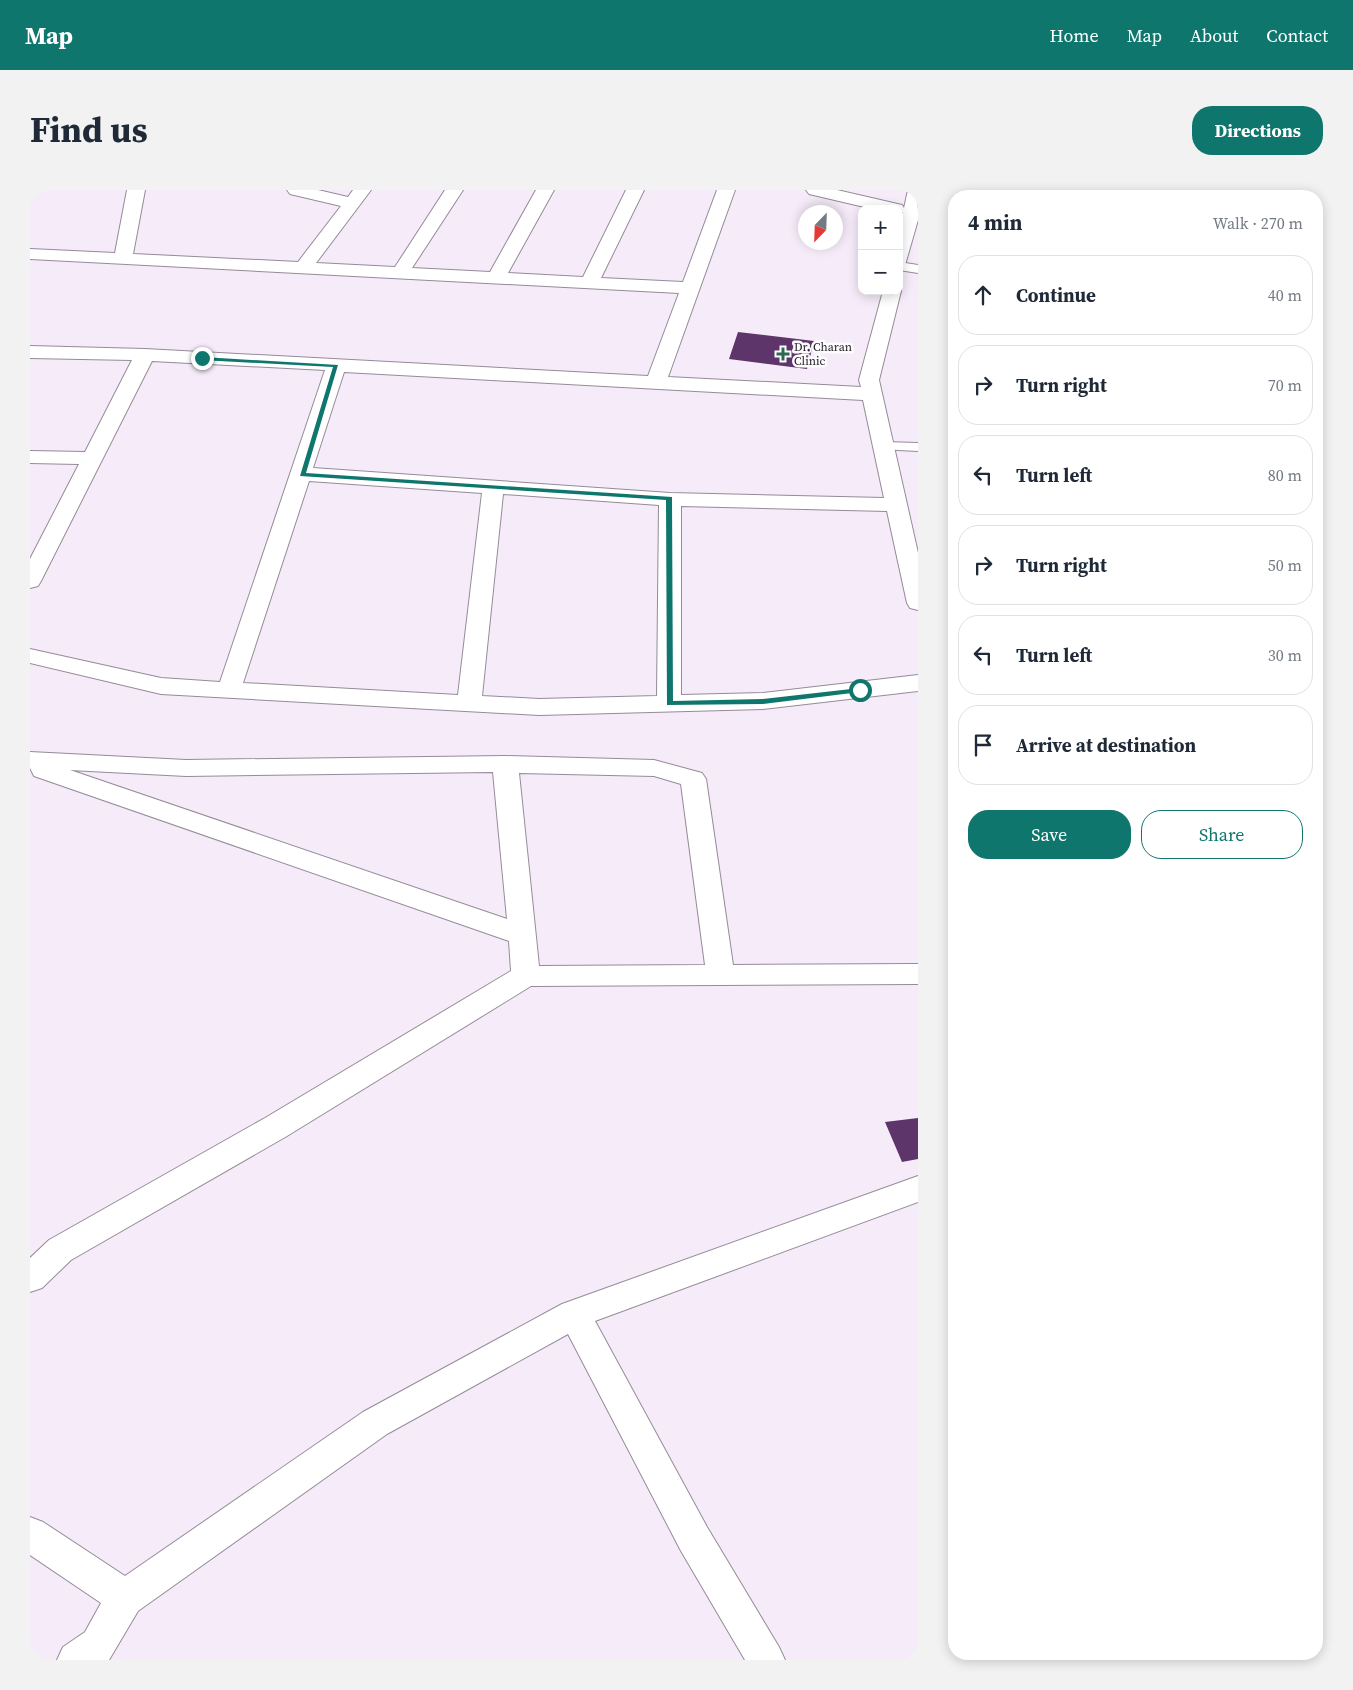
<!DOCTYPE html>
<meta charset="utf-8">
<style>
body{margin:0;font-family:"Source Serif 4",serif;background:#f2f2f3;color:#1f2937}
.controls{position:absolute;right:15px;top:15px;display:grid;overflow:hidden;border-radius:10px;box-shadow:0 2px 12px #0003}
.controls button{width:45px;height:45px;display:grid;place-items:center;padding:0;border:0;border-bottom:1px solid #e0e1e3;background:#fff;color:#1f2937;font:25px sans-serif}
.compass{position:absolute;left:768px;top:15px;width:45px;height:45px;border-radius:50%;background:#fff;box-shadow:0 2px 12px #0003;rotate:203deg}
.stop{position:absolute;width:15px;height:15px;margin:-11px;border:4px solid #0f766e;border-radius:50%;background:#fff}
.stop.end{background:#0f766e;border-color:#fff;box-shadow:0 1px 5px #0008}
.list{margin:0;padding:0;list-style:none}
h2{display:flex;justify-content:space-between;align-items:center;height:65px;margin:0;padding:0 20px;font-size:21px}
h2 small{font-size:16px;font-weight:400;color:#747a83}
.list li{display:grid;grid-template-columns:32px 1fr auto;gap:15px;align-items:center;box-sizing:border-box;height:80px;margin:0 10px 10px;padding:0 10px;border:1px solid #e0e1e3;border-radius:20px}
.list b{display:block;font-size:19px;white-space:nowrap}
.list em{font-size:16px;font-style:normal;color:#747a83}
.actions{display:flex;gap:10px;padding:15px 20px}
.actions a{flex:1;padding:11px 0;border:1px solid #0f766e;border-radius:20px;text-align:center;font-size:18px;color:#0f766e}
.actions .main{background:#0f766e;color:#fff}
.icon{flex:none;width:28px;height:28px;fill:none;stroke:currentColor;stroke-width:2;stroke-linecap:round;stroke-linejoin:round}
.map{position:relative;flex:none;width:888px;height:1470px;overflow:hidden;border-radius:20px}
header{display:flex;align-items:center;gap:30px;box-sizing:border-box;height:70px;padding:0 25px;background:#0f766e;color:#fff}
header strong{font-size:24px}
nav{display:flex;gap:28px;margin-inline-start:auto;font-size:18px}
.intro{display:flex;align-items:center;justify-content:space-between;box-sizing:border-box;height:120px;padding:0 30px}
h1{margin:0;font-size:35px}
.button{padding:12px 22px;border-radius:20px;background:#0f766e;color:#fff;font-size:18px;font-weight:700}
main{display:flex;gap:30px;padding:0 30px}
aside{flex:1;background:#fff;border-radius:20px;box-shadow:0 2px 12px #0003}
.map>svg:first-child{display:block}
.building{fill:#5e356a}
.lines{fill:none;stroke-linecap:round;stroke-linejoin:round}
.lane-casing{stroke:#958b98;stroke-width:2}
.street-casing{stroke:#958b98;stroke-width:2}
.lane{fill:#fff;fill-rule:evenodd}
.street{fill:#fff;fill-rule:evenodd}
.route{fill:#0f766e}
.poi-dot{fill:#2c6853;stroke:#fefcff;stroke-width:2}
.labels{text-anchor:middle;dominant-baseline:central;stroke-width:5;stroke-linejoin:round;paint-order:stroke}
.far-poi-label{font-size:12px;fill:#211d22;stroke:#fefcff;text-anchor:start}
</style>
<header>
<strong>Map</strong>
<nav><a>Home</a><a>Map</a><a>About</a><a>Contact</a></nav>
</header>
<div class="intro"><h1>Find us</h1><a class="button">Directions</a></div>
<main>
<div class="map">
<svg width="888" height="1470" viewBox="0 0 888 1470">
<rect width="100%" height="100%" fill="#f6ebf9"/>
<g class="building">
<polygon points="708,142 784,151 777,179 699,169"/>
<polygon points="888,928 888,969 872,972 855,932"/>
</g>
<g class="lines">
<defs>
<g id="lane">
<polygon points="869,72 888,75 888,83 869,80"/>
<polygon points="854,252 888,253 888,261 849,259 847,256 849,253"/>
</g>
<g id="street">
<path d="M97 0H115L103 64 268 72 311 16 260 4 257 0H288L318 7 323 0H341L286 73 365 77 415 0H433L382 78 460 82 506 0H524L478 83 553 87 596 0H614L571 88 653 92 687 0H705L638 187 831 197 829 190 853 101H869V98L871 101 849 190 888 363V420L880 418 877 413 857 321 651 316V505L733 503 888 485V501L733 519 509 525 131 504 0 473V459L131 488 190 492 295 180 122 171 11 391 8 396 0 398V369L49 274 0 273V261L55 262 102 170 0 168V156L115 159 618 186 649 103 0 69V59L85 63ZM314 182 833 210 854 308 640 303 283 278ZM279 291 452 303 428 505 213 493ZM473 304 629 315 627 506 509 509 452 506Z"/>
<polygon points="776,0 807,0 872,15 874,18 878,0 888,0 888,30 875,75 869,76 869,35 873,22 869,23 869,19 843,19 779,4"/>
<path d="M0 562 156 570 475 566 624 570 672 583 676 589 703 775 888 774V794L501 796 257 946 41 1070 12 1098 0 1102V1068L19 1050 235 928 481 781 479 751 4 586 0 578ZM40 580 156 586 463 582 477 729ZM489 583 624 586 651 594 675 775 509 776Z"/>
<polygon points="888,986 888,1012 565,1131 677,1337 749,1457 755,1470 715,1470 651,1361 538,1144 357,1244 108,1421 79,1470 27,1470 33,1457 55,1442 71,1413 0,1365 0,1327 13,1332 95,1386 333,1222 532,1114"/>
</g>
</defs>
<use href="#lane" class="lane-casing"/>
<use href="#street" class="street-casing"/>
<use href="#lane" class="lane"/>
<use href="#street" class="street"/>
</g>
<polygon class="route" points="172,167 308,175 276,283 642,307 643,511 733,509 830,498 833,500 830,502 733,514 637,515 636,310 270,286 303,177 170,170"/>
<path class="poi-dot" d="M750.5 156.5h5v5h5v5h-5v5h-5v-5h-5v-5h5z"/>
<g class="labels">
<g class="far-poi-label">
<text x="764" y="157">Dr. Charan<tspan x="764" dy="14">Clinic</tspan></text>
</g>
</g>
</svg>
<div class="controls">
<button>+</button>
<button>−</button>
</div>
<svg class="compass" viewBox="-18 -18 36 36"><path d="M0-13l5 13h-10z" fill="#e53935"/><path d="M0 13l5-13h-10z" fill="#747a83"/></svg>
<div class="stop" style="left:830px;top:500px"></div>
<div class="stop end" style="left:172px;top:168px"></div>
</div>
<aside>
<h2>4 min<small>Walk · 270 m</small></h2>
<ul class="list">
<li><svg class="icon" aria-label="ahead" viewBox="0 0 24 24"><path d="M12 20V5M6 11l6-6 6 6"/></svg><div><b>Continue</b></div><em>40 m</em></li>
<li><svg class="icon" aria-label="right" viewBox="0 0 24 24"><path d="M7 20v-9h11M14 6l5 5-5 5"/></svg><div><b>Turn right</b></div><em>70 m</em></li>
<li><svg class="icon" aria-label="left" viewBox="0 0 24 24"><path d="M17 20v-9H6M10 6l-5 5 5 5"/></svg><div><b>Turn left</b></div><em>80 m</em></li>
<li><svg class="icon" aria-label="right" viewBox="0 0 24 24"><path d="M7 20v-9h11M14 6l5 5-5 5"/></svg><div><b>Turn right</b></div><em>50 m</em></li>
<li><svg class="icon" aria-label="left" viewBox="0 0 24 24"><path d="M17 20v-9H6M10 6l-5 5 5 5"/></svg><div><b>Turn left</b></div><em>30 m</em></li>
<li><svg class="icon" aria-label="arrive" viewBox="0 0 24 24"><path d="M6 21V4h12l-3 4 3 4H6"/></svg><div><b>Arrive at destination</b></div></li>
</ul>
<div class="actions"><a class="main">Save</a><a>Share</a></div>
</aside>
</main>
